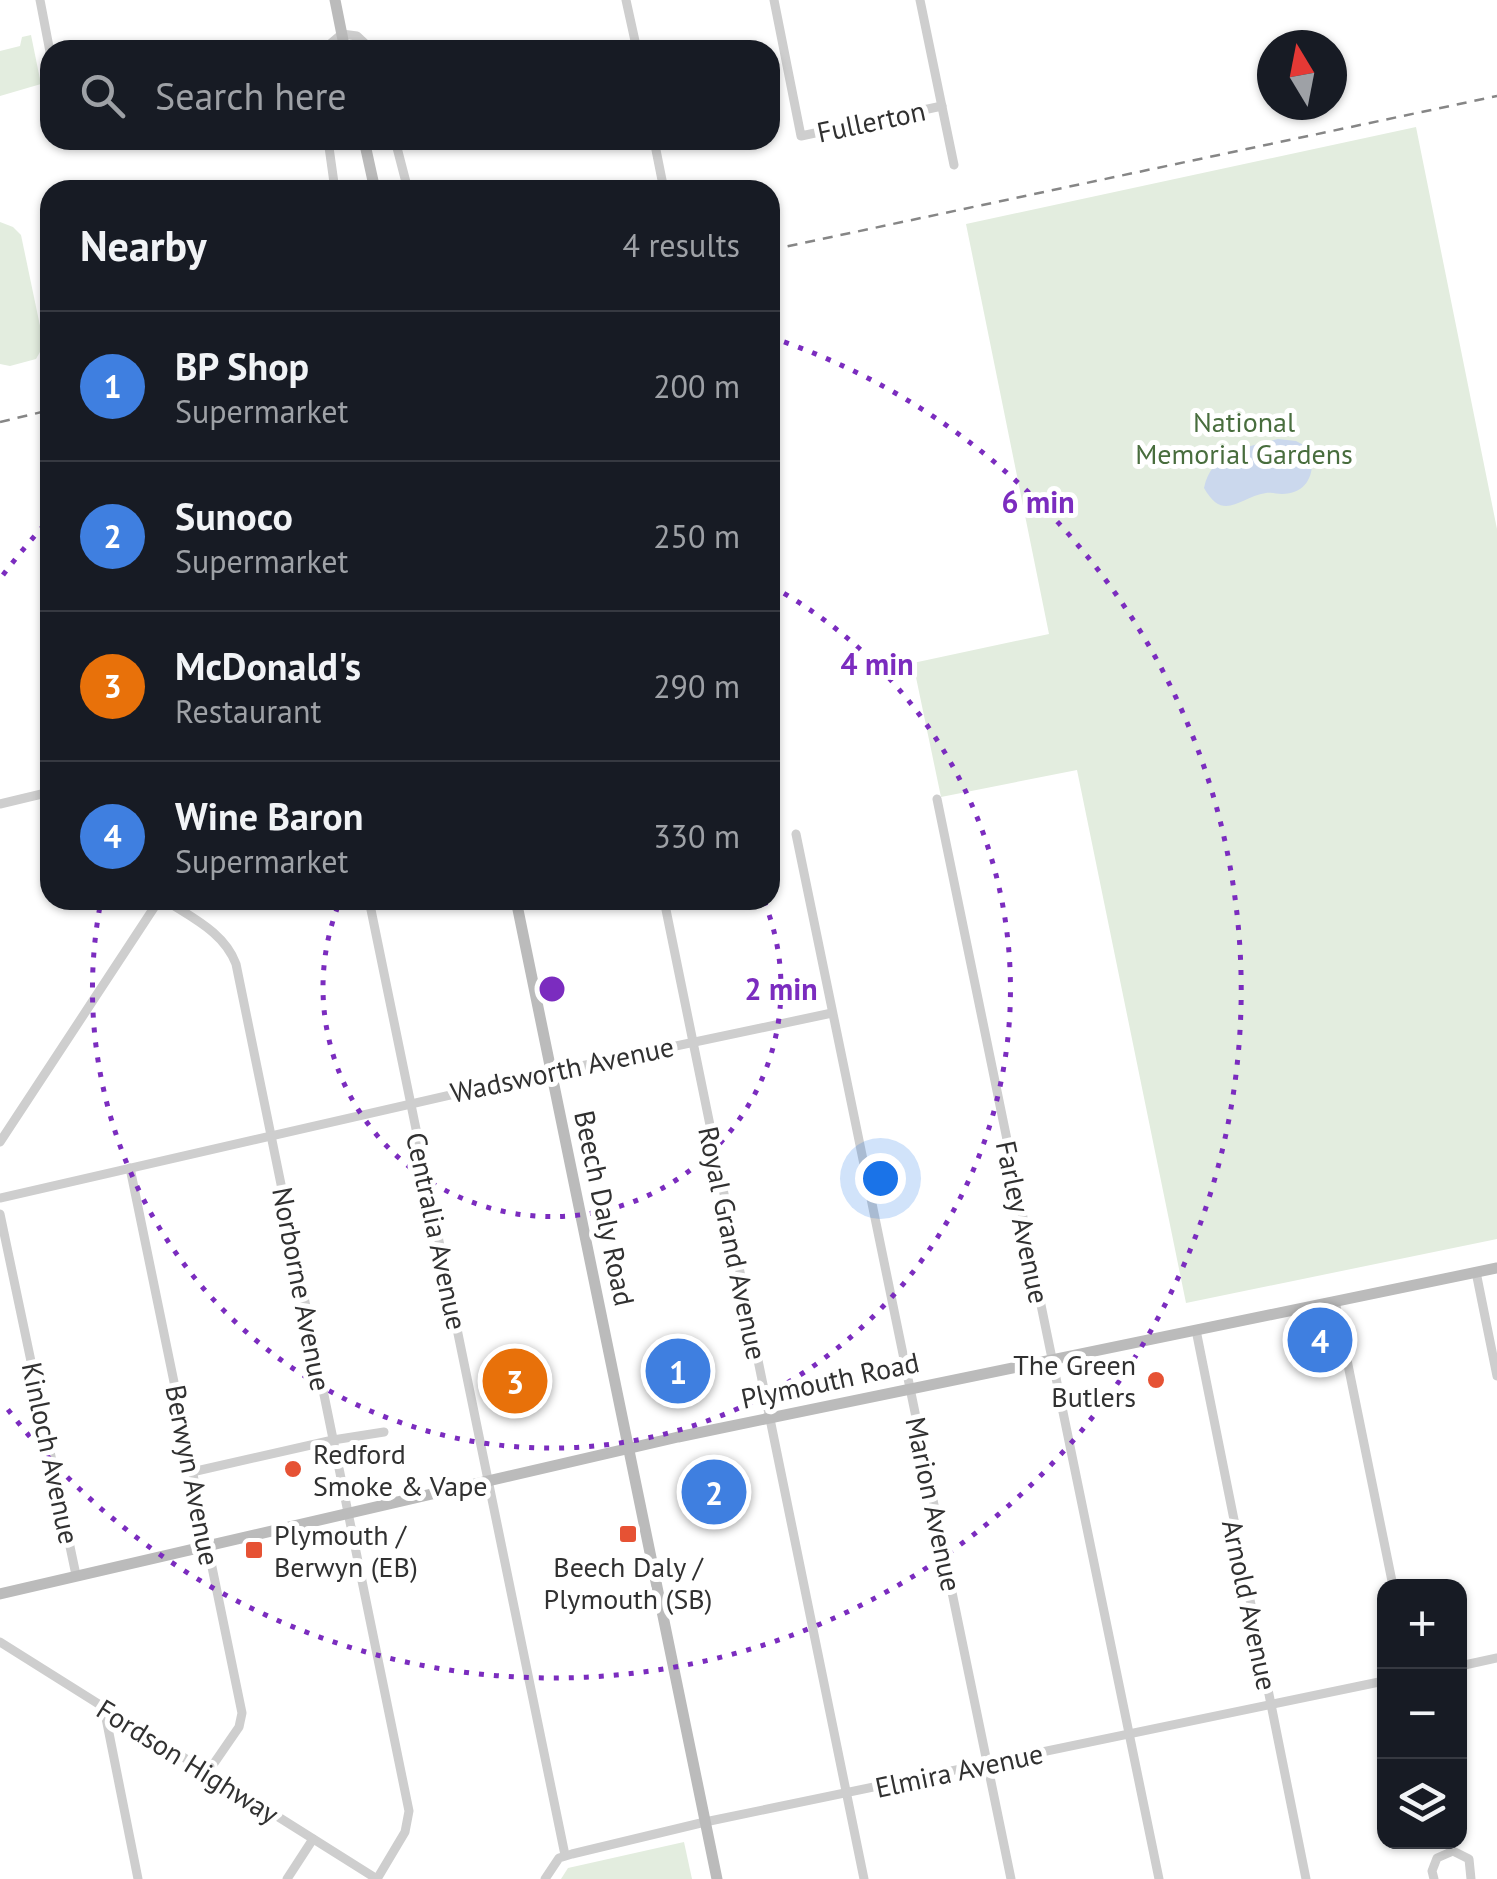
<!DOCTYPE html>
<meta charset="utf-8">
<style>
body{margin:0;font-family:"PT Sans",sans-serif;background:#20242c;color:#f1f3f6}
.controls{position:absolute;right:30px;bottom:30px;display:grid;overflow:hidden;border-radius:20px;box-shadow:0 2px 8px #0004}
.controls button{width:90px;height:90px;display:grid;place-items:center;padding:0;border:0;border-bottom:2px solid #363941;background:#171b24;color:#f1f3f6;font:50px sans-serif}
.compass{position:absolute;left:1257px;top:30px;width:90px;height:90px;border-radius:50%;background:#171b24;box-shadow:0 2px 8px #0004;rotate:350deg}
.you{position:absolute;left:880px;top:1178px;width:35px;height:35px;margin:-25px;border:8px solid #fff;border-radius:50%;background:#1a73e8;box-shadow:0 0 0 15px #1a73e833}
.badge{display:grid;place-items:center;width:65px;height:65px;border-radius:50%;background:#e65234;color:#fff;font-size:32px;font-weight:700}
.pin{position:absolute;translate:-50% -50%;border:5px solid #fff;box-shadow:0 2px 10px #0006}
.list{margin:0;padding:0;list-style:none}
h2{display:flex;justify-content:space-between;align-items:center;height:130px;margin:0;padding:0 40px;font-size:42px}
h2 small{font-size:32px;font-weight:400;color:#9ea1a6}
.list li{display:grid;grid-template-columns:65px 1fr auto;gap:30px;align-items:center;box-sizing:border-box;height:150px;padding:0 40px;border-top:2px solid #363941}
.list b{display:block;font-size:38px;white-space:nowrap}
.list p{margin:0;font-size:32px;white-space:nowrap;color:#9ea1a6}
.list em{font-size:32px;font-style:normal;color:#9ea1a6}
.icon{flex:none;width:55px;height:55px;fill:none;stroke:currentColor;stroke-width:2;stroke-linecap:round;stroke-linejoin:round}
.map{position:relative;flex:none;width:1497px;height:1879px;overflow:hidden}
.search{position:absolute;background:#171b24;box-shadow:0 2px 8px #0004;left:40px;top:40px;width:740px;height:110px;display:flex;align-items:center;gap:25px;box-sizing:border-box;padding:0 35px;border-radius:30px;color:#9ea1a6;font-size:38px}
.panel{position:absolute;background:#171b24;box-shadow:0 2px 8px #0004;left:40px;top:180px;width:740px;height:730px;border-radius:30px}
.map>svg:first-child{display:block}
.green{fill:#e3eddf}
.water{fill:#cbd8ed}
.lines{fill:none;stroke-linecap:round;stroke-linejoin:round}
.minor{stroke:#cecece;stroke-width:9}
.secondary{stroke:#bbb;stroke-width:11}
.rail{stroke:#868686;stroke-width:2.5;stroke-dasharray:10 8;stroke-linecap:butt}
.ring{fill:none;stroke:#7b2cbf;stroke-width:5;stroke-dasharray:5 10}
.poi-dot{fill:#e65234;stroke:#fff;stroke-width:4}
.labels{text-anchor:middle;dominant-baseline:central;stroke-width:10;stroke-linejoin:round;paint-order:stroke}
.street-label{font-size:28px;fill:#313131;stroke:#fff}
.park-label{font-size:28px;fill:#486d3d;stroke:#fff}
.poi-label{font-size:28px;fill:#313131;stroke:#fff;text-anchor:start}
.centre{fill:#7b2cbf;stroke:#fff;stroke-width:5}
.ring-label{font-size:30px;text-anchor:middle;font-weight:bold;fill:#7b2cbf;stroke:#fff;stroke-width:10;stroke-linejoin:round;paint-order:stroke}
</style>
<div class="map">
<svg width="1497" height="1879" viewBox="0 0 1497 1879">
<rect width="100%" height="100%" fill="#fff"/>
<g class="green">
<polygon points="31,35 41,84 0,96 0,51 20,46 22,37"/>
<polygon points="1416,127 1497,529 1497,1239 1186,1303 1077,770 941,797 913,663 1049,634 966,224"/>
<polygon points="0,222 13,227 21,235 44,345 36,359 10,366 0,364"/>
<polygon points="684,1842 692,1879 561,1879 568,1868"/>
</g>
<path class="water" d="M1278 439 1296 441 1309 448C1317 470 1309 494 1282 494 1277 494 1271 492 1266 493 1239 497 1224 523 1204 488 1212 451 1246 448 1278 439Z"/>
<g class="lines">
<g class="minor">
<polyline points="40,0 50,52"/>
<polyline points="626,0 637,50"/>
<polyline points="774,0 801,136 942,106"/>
<polyline points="920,0 954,165"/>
<polyline points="323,50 342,34 357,36 372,50"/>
<polyline points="328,140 335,190"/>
<polyline points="395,140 408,190"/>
<polyline points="654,140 664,190"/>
<polyline points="937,799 1159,1879"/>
<polyline points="0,804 50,792"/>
<polyline points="796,834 1011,1879"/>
<path d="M165 900C192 918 224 932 236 964L409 1811 405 1832 377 1879"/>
<polyline points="369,900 565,1855"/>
<polyline points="664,900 864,1879"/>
<polyline points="0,1142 159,900"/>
<polyline points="130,1168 242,1713 239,1727 208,1772"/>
<polyline points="0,1198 529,1077 832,1013"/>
<polyline points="0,1214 76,1575"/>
<polyline points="1476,1272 1497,1376"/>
<polyline points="1335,1301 1393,1586"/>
<polyline points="1196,1330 1306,1879"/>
<polyline points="192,1472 333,1440 384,1432"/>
<polyline points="0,1642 377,1879"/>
<polyline points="1460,1666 1497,1658"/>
<polyline points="104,1708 138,1879"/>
<polyline points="287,1879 313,1839"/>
<polyline points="545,1879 559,1858 572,1854 705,1822 1384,1681"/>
<polyline points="1434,1879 1432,1871 1437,1858 1453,1851 1469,1859 1471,1879"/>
</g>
<g class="secondary">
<polyline points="335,0 345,50"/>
<polyline points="364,140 375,190"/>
<polyline points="516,900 717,1879"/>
<polyline points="0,1594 678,1437 1497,1268"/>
</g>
<g class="rail">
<polyline points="770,250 1497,96"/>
<polyline points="0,422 50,410"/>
</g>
</g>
<g class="ring">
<path d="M764 901A229 229 0 1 1 340 901"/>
<path d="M771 586A459 459 0 1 1 101 901"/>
<path d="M3 575A688 688 0 0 1 49 520M770 337A688 688 0 1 1 3 1403"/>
</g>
<g class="poi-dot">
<circle cx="1156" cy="1380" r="10"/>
<circle cx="293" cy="1469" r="10"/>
<rect x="618" y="1524" width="20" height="20" rx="5"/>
<rect x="244" y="1540" width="20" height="20" rx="5"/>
</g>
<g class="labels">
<g class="street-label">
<text transform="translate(871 121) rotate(-12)">Fullerton</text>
<text transform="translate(562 1069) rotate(-12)">Wadsworth Avenue</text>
<text transform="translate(605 1208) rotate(78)">Beech Daly Road</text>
<text transform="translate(1023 1222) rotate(78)">Farley Avenue</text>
<text transform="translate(437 1231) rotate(78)">Centralia Avenue</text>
<text transform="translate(733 1243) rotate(78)">Royal Grand Avenue</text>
<text transform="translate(302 1289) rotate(79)">Norborne Avenue</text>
<text transform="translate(830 1380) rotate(-12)">Plymouth Road</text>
<text transform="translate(51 1453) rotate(78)">Kinloch Avenue</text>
<text transform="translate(193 1475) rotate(79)">Berwyn Avenue</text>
<text transform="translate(934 1504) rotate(78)">Marion Avenue</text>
<text transform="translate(1250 1605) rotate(78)">Arnold Avenue</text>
<text transform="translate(188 1761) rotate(32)">Fordson Highway</text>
<text transform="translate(959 1770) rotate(-12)">Elmira Avenue</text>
</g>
<g class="park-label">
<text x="1244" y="421">National<tspan x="1244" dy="32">Memorial Gardens</tspan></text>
</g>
<g class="poi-label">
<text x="1136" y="1364" text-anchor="end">The Green<tspan x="1136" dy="32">Butlers</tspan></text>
<text x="313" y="1453">Redford<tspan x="313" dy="32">Smoke &amp; Vape</tspan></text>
<text x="274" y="1534">Plymouth /<tspan x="274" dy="32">Berwyn (EB)</tspan></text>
<text x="628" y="1566" text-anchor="middle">Beech Daly /<tspan x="628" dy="32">Plymouth (SB)</tspan></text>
</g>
</g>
<circle cx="552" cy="989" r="15" class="centre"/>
<g class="ring-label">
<text x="1038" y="513">6 min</text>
<text x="877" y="675">4 min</text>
<text x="781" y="1000">2 min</text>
</g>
</svg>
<div class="controls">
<button>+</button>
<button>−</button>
<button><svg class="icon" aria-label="layers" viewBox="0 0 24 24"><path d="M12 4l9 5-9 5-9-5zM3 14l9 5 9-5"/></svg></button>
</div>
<svg class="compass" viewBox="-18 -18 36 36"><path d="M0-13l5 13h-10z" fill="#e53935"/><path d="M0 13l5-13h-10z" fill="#9ea1a6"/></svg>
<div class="you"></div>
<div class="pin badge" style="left:678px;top:1371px;background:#3f7fe0">1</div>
<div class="pin badge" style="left:714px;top:1492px;background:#3f7fe0">2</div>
<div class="pin badge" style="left:515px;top:1381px;background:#e8710a">3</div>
<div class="pin badge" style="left:1320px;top:1340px;background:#3f7fe0">4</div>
<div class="search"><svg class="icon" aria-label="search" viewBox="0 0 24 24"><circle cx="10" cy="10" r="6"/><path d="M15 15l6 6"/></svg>Search here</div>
<section class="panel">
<h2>Nearby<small>4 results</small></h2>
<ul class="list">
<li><span class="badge" style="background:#3f7fe0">1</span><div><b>BP Shop</b><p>Supermarket</p></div><em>200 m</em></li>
<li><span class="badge" style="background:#3f7fe0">2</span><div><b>Sunoco</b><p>Supermarket</p></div><em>250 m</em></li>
<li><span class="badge" style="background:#e8710a">3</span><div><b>McDonald's</b><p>Restaurant</p></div><em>290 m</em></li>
<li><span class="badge" style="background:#3f7fe0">4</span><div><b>Wine Baron</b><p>Supermarket</p></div><em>330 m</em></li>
</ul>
</section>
</div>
